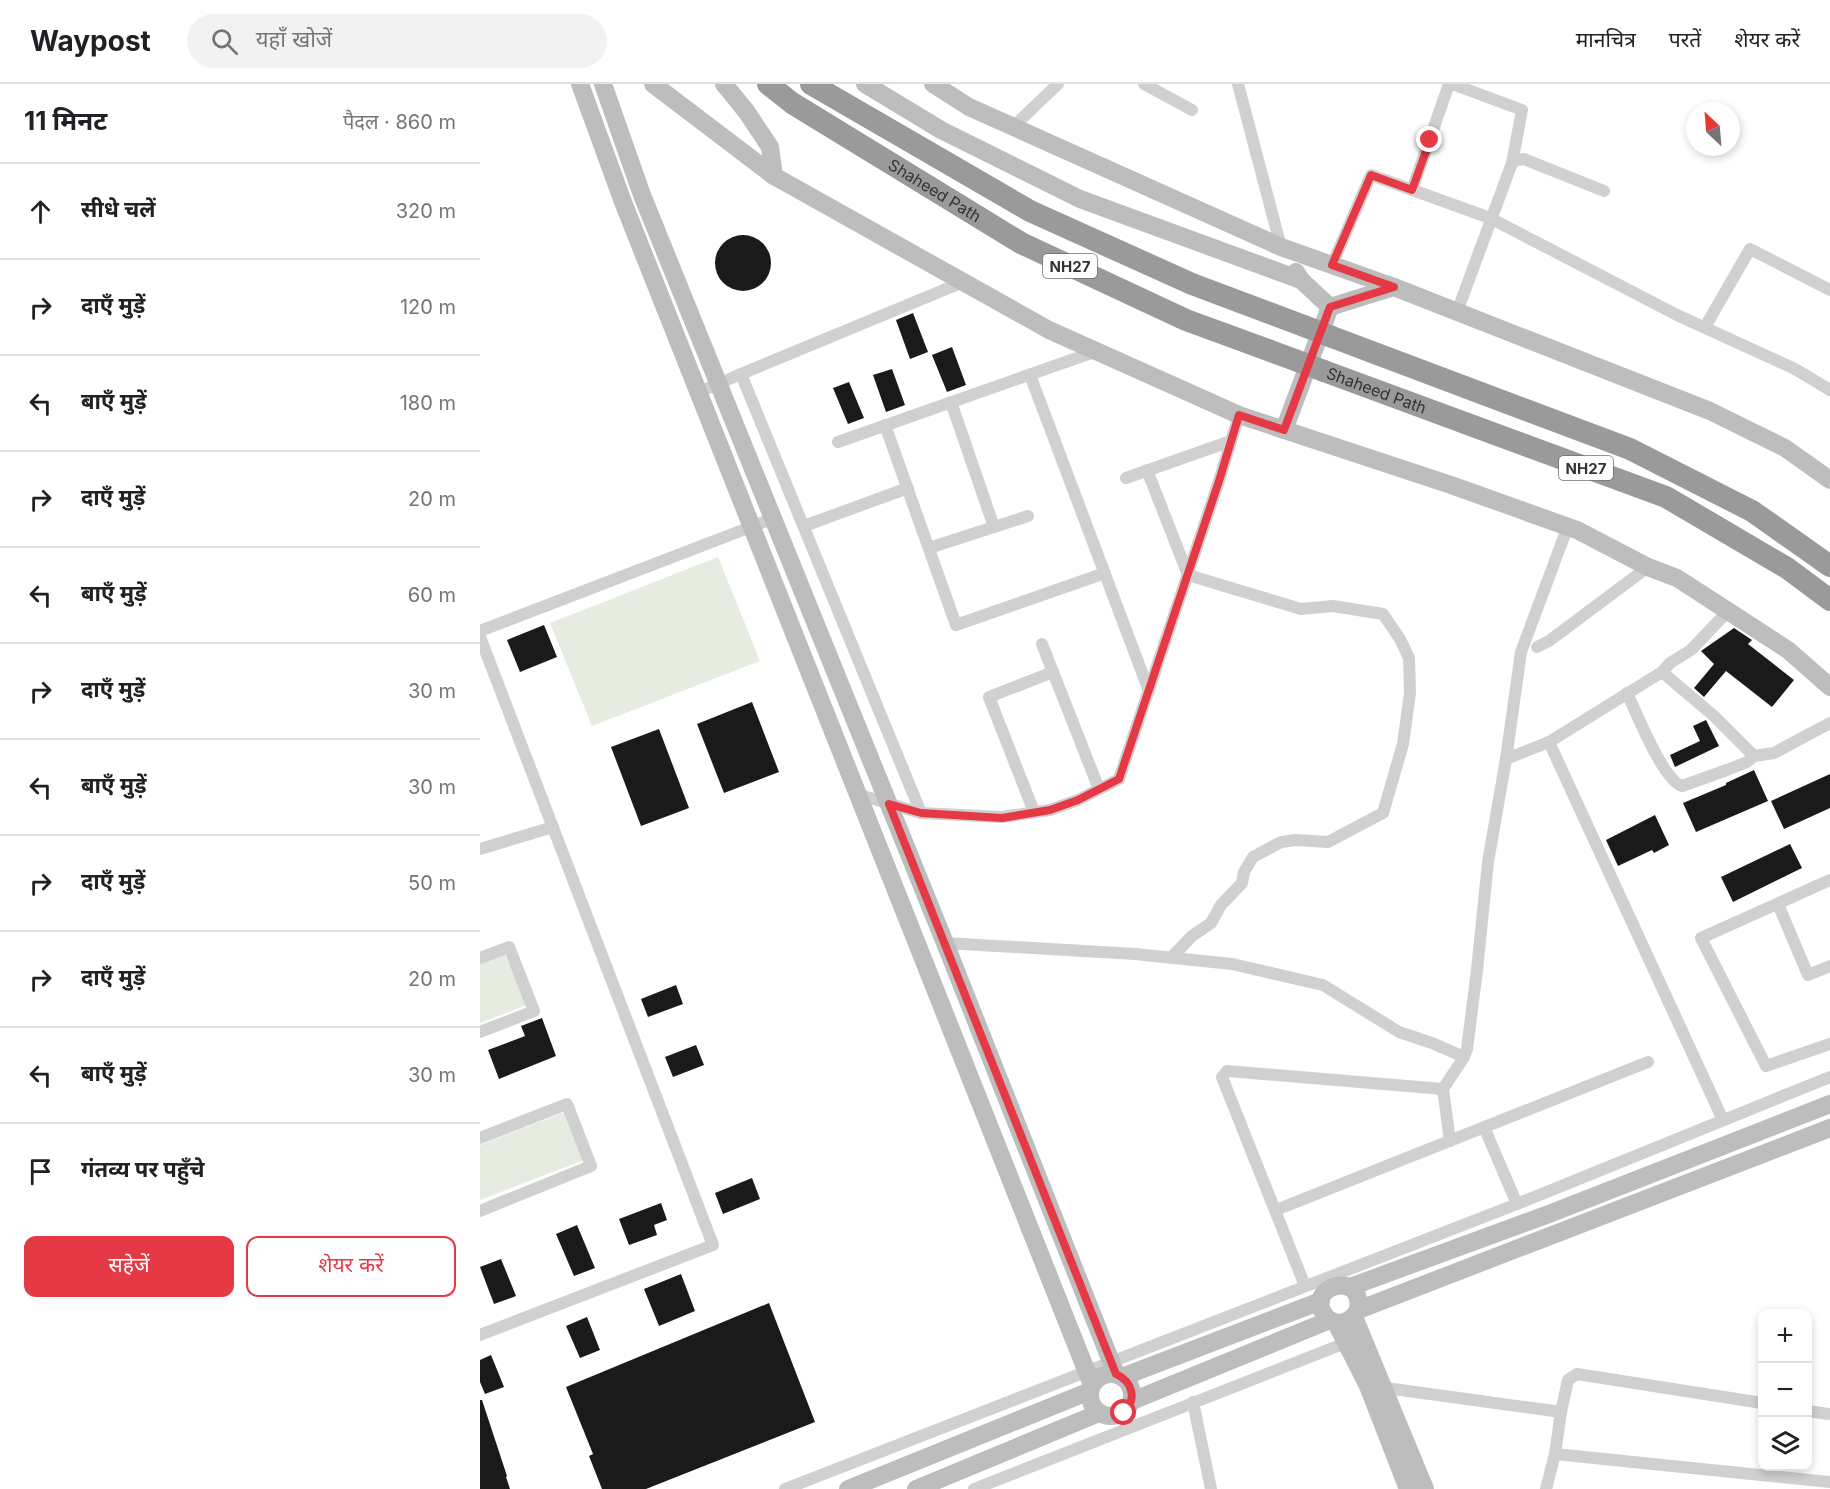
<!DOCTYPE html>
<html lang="hi">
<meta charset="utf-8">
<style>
body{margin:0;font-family:Inter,"Noto Sans Devanagari",sans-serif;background:#f2f2f2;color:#202124}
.controls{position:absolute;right:18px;bottom:18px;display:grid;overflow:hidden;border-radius:12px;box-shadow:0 3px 9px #0003}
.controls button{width:54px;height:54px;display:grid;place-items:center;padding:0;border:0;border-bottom:2px solid #e0e0e0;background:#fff;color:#202124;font:30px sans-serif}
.compass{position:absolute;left:1206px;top:18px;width:54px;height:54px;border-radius:50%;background:#fff;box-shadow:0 3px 9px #0003;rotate:334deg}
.stop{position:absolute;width:18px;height:18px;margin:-14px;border:4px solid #e63946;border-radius:50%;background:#fff}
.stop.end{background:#e63946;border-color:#fff;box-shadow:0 2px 6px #0008}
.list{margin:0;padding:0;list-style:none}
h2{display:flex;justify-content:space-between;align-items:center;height:78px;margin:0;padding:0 24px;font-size:26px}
h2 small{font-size:20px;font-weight:400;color:#757577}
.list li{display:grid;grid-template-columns:39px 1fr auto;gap:18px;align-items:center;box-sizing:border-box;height:96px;padding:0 24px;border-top:2px solid #e0e0e0}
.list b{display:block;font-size:22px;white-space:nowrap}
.list em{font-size:20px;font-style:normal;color:#757577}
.actions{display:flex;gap:12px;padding:18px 24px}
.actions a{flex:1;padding:14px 0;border:2px solid #e63946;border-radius:12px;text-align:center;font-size:21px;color:#e63946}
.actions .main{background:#e63946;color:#fff}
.icon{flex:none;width:33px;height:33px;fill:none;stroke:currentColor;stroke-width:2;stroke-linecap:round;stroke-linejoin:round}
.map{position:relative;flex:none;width:1350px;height:1405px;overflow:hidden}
header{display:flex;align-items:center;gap:36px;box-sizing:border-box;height:84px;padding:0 30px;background:#fff;border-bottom:2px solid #e0e0e0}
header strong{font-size:28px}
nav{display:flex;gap:33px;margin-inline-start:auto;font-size:21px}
.search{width:420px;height:54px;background:#f2f2f2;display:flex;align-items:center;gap:15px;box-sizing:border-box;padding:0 21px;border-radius:33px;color:#757577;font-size:22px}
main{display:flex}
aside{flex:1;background:#fff}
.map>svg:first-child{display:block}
.green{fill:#e6ecdf}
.building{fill:#1a1a1a}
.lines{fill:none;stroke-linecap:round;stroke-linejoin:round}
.street{stroke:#d0d0d0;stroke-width:12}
.secondary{stroke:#bdbdbd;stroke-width:18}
.highway{stroke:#9a9a9a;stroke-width:22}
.highway-bridge{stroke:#9a9a9a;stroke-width:22}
.route{stroke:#e63946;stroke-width:8}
.labels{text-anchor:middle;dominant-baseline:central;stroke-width:6;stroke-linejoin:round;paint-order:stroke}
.shield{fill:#fff;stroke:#707070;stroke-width:1.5}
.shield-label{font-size:15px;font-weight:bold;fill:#333}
.street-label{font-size:16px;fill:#333;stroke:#fff}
</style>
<header>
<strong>Waypost</strong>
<div class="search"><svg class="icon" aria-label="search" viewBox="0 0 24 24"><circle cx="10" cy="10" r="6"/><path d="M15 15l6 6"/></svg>यहाँ खोजें</div>
<nav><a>मानचित्र</a><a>परतें</a><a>शेयर करें</a></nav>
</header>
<main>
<aside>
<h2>11 मिनट<small>पैदल · 860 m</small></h2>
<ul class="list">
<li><svg class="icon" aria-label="ahead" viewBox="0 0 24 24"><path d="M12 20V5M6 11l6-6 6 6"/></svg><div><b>सीधे चलें</b></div><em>320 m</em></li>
<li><svg class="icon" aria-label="right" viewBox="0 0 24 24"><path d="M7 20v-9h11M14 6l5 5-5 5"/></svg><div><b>दाएँ मुड़ें</b></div><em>120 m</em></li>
<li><svg class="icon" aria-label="left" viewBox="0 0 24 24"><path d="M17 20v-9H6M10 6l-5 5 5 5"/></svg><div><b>बाएँ मुड़ें</b></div><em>180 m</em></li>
<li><svg class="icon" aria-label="right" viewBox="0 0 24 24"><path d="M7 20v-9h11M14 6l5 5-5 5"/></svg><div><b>दाएँ मुड़ें</b></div><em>20 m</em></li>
<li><svg class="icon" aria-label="left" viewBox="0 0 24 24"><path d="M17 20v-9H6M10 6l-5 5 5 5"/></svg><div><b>बाएँ मुड़ें</b></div><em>60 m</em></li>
<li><svg class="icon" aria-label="right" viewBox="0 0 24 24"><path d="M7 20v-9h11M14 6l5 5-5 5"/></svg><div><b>दाएँ मुड़ें</b></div><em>30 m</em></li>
<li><svg class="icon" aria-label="left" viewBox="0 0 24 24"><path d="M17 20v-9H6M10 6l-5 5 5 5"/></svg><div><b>बाएँ मुड़ें</b></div><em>30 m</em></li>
<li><svg class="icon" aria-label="right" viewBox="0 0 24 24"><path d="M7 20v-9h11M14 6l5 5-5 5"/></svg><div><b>दाएँ मुड़ें</b></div><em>50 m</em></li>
<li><svg class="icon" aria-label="right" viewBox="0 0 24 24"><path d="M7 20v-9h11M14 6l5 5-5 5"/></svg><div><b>दाएँ मुड़ें</b></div><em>20 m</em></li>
<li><svg class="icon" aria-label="left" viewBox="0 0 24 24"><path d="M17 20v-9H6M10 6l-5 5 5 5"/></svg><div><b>बाएँ मुड़ें</b></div><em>30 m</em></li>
<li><svg class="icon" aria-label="arrive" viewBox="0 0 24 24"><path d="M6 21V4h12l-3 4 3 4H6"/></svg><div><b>गंतव्य पर पहुँचे</b></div></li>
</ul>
<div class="actions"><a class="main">सहेजें</a><a>शेयर करें</a></div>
</aside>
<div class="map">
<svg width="1350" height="1405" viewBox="0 0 1350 1405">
<rect width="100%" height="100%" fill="#fff"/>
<g class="green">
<polygon points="238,473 280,577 112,642 70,539"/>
<polygon points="24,869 47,921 0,939 0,878"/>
<polygon points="85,1028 104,1076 0,1116 0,1061"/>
</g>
<g class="building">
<circle cx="263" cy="179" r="28"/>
<polygon points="433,229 448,268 430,275 416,236"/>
<polygon points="472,263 486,301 467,308 452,271"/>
<polygon points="412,285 425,321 406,328 393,291"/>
<polygon points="369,298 384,334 368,340 353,304"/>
<polygon points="64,541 77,573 40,588 27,556"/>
<polygon points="1254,544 1272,556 1268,560 1314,596 1292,623 1246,587 1224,613 1214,604 1234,580 1221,567"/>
<polygon points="272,618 299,688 244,709 217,640"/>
<polygon points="1226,636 1239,662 1195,683 1190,671 1220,657 1213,642"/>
<polygon points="179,645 209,724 161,742 131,663"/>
<polygon points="1274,686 1288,717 1216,748 1203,719 1246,701 1246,699"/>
<polygon points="1350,690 1350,724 1304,745 1291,717"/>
<polygon points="1175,731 1189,761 1174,769 1172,766 1138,782 1126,756"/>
<polygon points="1310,760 1322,784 1253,818 1241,793"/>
<polygon points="196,901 203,920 168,933 161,915"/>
<polygon points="62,934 76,972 19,995 8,966 45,952 41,942"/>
<polygon points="216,961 224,981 193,993 185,973"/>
<polygon points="272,1094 280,1115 243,1130 235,1109"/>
<polygon points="181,1119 187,1136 174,1141 177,1151 149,1161 139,1135"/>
<polygon points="97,1141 115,1184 94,1192 76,1150"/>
<polygon points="21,1175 36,1212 14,1220 0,1183"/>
<polygon points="201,1190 215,1227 179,1242 164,1205"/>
<polygon points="289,1219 335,1338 166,1405 122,1405 109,1372 113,1370 86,1303"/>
<polygon points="107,1233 120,1266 100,1274 86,1242"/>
<polygon points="11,1271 24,1303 5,1310 0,1298 0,1276"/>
<polygon points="0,1316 2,1316 27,1392 26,1393 30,1405 0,1405"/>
</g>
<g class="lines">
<g class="street">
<polyline points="664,0 712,26"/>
<polyline points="758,0 801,163"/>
<polyline points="972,0 1042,26 1032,79"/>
<polyline points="533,43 578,0"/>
<polyline points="932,106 969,0"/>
<polyline points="852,181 891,91 1010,134 1197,231 1315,285 1350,306"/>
<polyline points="977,228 1032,79 1037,76 1044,75 1124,107"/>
<polyline points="1225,243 1270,165 1350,206"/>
<polyline points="550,291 669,607"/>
<polyline points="219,308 261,290"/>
<polyline points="471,318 514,443"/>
<polyline points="405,341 476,541 625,489"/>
<polyline points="358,358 617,267"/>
<polyline points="667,386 708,491 821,525 853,522 903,530 920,555 929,574 930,609 923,660 903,729 848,758 816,756 801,758 773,773 764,788 762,799 741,821 731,839 712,852 691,874"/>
<polyline points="646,394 751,357"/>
<polyline points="324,442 428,404"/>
<polyline points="449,464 548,432"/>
<polyline points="0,547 294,434"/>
<polyline points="0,553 233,1161 0,1251"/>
<polyline points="562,560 619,705"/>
<polyline points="1057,563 1069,557 1168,483"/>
<polyline points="1182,588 1234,632 1274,672"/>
<path d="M1147 609C1157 630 1183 696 1202 702L1247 686 1267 678 1274 672 1294 669 1350 639"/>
<polyline points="1069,658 1243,1036"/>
<polyline points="1026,675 1069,658 1182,588 1190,579 1211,566 1248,527"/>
<polyline points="377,710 441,729 522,733 570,726 598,716 639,695 739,397 759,331"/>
<polyline points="554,728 509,613 573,588"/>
<polyline points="441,729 261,290 483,198"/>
<polyline points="0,765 73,743"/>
<polyline points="1350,796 1221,854 1286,982 1350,960"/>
<polyline points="1298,820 1328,891 1350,882"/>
<polyline points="465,859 655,870 752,880 843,901 919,948 952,959 984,973"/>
<polyline points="0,874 29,863 54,927 0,948"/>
<polyline points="1004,1043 1037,1120"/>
<polyline points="0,1054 87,1020 111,1082 0,1127"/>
<polyline points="970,1057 963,1005 984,973 987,965 997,886 1008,778 1026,675 1041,568 1088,442"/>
<polyline points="796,1126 1168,978"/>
<polyline points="825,1202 742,993 747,987 963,1005"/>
<polyline points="899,1303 1081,1328 1075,1370 1350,1398"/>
<polyline points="713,1318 731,1405"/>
<polyline points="1328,1327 1348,1330"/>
<polyline points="1081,1328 1088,1296 1097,1290 1282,1319"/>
<polyline points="305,1405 1037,1120 1350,993"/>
<polyline points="494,1405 873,1256"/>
<polyline points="1066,1405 1075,1370"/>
</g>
<g class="secondary">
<polyline points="100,0 143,118 612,1301"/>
<polyline points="123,0 162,111 465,859 636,1290"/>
<polyline points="173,0 294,92 569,246 759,331 971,401 1097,446 1168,483 1197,494 1308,566 1350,603"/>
<polyline points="244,0 266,27 290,63 294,92"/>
<polyline points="385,0 461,46 600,115 821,196"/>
<polyline points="453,0 489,23 801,163 914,203"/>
<polyline points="816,188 821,196 850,223"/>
<polyline points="850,223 914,203 1230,327 1305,364 1350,396"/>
<polyline points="804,346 850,223"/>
<polyline points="870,1203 1069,1130 1350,1020"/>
<path d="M878 1226C884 1185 825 1202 844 1230 853 1245 871 1239 878 1226L1350 1044"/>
<polyline points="874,1233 945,1405"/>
<polyline points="856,1239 888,1302 928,1405"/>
<circle cx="631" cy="1311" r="21"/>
<polyline points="642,1293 841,1217"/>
<polyline points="652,1317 850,1236"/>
<polyline points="368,1405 610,1307"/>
<polyline points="436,1405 619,1329"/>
</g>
<g class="highway">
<path id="s1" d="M288 0 312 19 541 159 706 236 815 276"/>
<polyline points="331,0 550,127 712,200 824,242"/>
<polyline points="852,253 1150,365 1272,427 1350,482"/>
<path id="s2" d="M844 287 1186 413 1307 484 1350 516"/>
</g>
<g class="highway-bridge">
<polyline points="824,242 852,253"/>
<polyline points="815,276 844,287"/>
</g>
</g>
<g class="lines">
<path class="route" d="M644 1329C657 1315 653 1298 636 1290L409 720 441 729 522 734 570 726 598 716 639 695 739 397 759 331 804 346 850 223 914 203 852 181 891 91 932 106 950 56"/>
</g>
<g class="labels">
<g class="shield">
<rect x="563" y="170" width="54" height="24" rx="4.5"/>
<rect x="1079" y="372" width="54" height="24" rx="4.5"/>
</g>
<g class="shield-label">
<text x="590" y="182">NH27</text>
<text x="1106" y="384">NH27</text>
</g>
<g class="street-label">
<text stroke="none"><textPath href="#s1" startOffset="198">Shaheed Path</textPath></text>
<text stroke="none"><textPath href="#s2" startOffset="56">Shaheed Path</textPath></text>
</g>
</g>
</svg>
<div class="controls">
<button>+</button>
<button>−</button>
<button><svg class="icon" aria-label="layers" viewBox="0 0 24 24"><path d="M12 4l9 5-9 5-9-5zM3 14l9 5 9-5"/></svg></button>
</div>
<svg class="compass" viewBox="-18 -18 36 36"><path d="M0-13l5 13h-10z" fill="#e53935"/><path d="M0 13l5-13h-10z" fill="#757577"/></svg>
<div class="stop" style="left:644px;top:1329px"></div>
<div class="stop end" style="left:950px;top:56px"></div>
</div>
</main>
